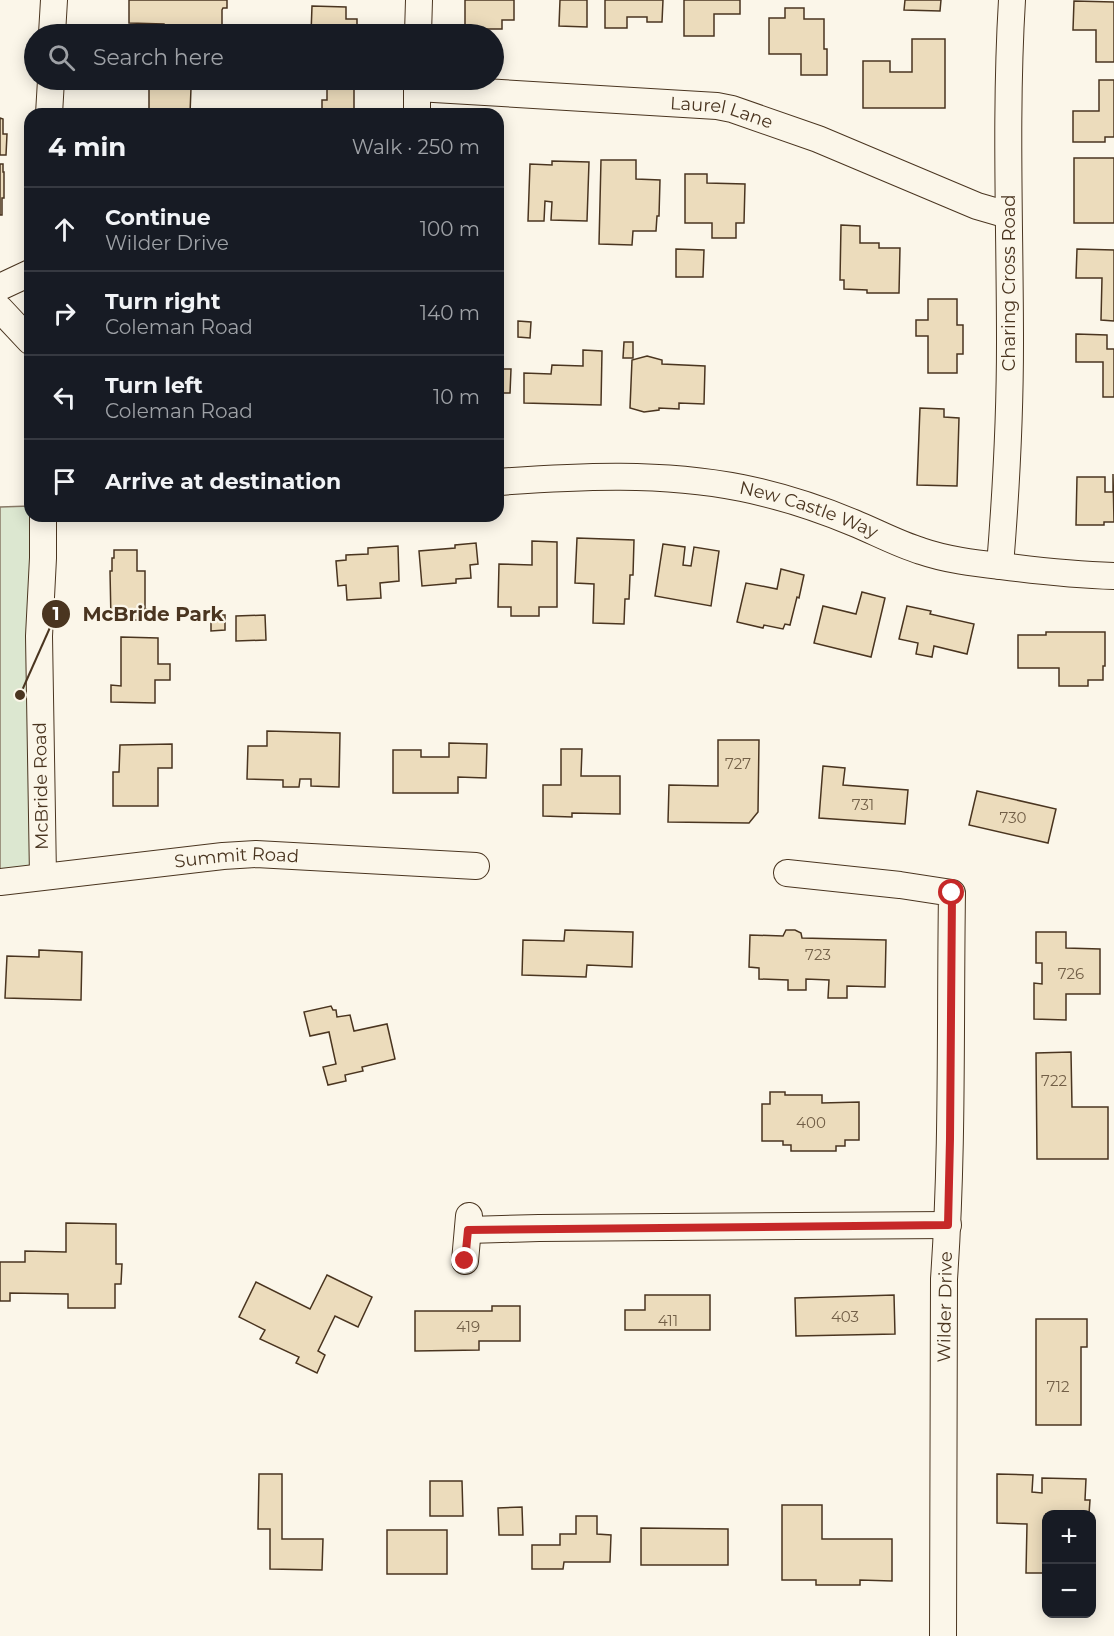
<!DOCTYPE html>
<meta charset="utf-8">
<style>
body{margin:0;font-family:Montserrat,sans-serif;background:#20242c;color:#f1f3f6}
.controls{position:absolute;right:18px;bottom:18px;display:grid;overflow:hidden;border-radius:12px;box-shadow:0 3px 15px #0003}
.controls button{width:54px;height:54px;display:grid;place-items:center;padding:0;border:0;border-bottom:2px solid #363941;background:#171b24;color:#f1f3f6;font:30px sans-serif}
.stop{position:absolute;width:18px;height:18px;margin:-14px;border:4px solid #c62828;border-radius:50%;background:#fff}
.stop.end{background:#c62828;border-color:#fff;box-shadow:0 2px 6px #0008}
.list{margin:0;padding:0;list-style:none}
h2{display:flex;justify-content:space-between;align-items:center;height:78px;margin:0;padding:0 24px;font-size:26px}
h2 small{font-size:20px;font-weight:400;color:#9ea1a6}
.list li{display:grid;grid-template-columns:39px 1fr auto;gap:18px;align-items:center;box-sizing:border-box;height:84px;padding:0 24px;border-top:2px solid #363941}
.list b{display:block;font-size:22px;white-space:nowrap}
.list p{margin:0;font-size:20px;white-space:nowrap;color:#9ea1a6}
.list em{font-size:20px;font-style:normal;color:#9ea1a6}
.icon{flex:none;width:33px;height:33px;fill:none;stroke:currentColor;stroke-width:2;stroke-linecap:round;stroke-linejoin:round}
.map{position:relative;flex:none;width:1114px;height:1636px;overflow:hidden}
.search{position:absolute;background:#171b24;box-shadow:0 3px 15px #0003;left:24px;top:24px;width:480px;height:66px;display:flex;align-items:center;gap:15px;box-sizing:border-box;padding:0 21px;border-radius:33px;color:#9ea1a6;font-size:22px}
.panel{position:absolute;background:#171b24;box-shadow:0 3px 15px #0003;left:24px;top:108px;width:480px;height:414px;border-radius:18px}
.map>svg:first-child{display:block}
.green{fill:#dce7d0;stroke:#887966;stroke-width:1.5}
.building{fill:#ecdcbc;stroke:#4a3520;stroke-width:1.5}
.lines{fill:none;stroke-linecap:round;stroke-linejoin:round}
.minor-casing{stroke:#4a3520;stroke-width:28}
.minor{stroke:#fbf6e9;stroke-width:26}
.route{stroke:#c62828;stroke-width:8}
.labels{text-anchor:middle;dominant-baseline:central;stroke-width:4.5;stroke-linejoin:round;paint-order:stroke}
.number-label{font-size:15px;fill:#725f47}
.street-label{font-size:18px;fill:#4a3520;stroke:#fbf6e9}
.leader{fill:none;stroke:#4a3520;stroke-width:2}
.callout-dot{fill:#4a3520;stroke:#fbf6e9;stroke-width:2}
.mark-label{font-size:18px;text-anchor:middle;font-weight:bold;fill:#fff}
.callout-label{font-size:20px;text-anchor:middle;font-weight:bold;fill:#4a3520;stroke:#fbf6e9;stroke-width:4.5;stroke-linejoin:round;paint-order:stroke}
</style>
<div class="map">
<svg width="1114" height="1636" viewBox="0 0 1114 1636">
<rect width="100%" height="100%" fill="#fbf6e9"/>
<polygon class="green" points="30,506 30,516 43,516 43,876 0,882 0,507"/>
<g class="building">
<polygon points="129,0 227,0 227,8 223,8 222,10 222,34 179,34 179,30 164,30 164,24 129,23"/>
<polygon points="465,0 514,0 514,20 502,20 502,29 465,29"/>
<polygon points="560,0 587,0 587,27 559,26"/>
<polygon points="605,0 663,0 662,22 647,22 647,17 627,17 627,28 605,28"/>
<polygon points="684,0 740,0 740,14 714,14 714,36 684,36"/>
<polygon points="905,0 941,0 940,11 904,10"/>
<polygon points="1074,1 1114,2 1114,62 1096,62 1096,30 1073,30"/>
<polygon points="312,6 346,7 346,19 357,19 357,34 311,34"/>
<polygon points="785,8 804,8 804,19 824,19 824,49 827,49 827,75 801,75 801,54 769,54 769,18 785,18"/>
<polygon points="912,39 945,39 945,108 863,108 863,61 890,61 890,72 912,72"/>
<polygon points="1099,80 1114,80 1114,137 1105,137 1105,142 1073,142 1073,111 1099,111"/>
<polygon points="149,86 191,88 190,114 149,114"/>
<polygon points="327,87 354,87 354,114 322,114 322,100 327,100"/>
<polygon points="0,118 3,119 3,134 7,134 6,155 0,155"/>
<rect x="1074" y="158" width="40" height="65"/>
<polygon points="601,160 636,160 636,179 660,180 659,216 657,216 656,231 633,231 632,245 599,244"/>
<polygon points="552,161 589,162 587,221 551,220 552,202 545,201 544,221 528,221 530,164 552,165"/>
<polygon points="0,164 3,164 3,172 4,172 4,198 2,198 2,215 0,215"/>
<polygon points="685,174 707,174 707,183 745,184 744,223 736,223 736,238 712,238 712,223 685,223"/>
<polygon points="841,225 860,226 860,243 879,243 879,248 900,248 899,293 867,293 867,290 844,289 844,280 840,280"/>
<polygon points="676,249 704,250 703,277 676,277"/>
<polygon points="1077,249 1114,250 1114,321 1101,320 1102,278 1076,278"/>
<polygon points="928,299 957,299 957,325 963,325 963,354 957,354 957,373 928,373 928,336 916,336 916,320 928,320"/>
<polygon points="518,321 531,322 530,338 518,337"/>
<polygon points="1076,334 1107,335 1107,349 1114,349 1114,397 1103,397 1103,362 1076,362"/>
<polygon points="624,342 633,342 633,358 623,358"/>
<polygon points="583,350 602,351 601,405 524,403 524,373 551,374 552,365 583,366"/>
<polygon points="647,356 662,360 662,364 705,366 704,404 679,403 679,409 659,408 659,410 644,412 630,408 632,360"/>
<polygon points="498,369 511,369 510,393 498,393"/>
<polygon points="920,408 944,409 944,417 959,418 957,486 917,485"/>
<polygon points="1113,474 1114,522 1104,522 1104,525 1076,525 1077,477 1105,477 1105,492 1113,492"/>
<polygon points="577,538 634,540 633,575 630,575 629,599 625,599 624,624 593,623 594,584 575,583"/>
<polygon points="532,541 557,542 557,607 539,607 539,616 511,616 511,607 498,607 499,564 532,565"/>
<polygon points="476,543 478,564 470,565 471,578 456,579 456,583 422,586 419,551 455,548 455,545"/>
<polygon points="663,544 685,547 683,565 691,566 694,547 719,551 711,606 655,596"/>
<polygon points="398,546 399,581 380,583 381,598 347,600 346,585 338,586 336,561 346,560 346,555 368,554 368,548"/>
<polygon points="114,550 137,550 137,571 145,571 145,609 147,609 147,620 111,620 110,571 112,571 112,558 114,558"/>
<polygon points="781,569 804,575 799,598 797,597 790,625 785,624 783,629 764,625 763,628 737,622 746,583 777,589"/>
<polygon points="862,592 885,598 871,657 814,643 823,606 856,614"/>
<polygon points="907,606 931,611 930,614 974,624 967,654 934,646 932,657 916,654 918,643 899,639"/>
<polygon points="211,615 225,615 225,630 211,631"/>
<polygon points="265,615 266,640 236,641 236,616"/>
<polygon points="1046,632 1105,632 1105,666 1103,666 1103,680 1088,680 1088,686 1059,686 1059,668 1018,668 1018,635 1046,635"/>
<polygon points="121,637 158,638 158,664 170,664 170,680 155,680 155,703 111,702 111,685 121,686"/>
<polygon points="267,731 340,733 339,787 311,786 311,779 300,779 299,787 283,787 283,780 247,779 248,746 267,746"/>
<polygon points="718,740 759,740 758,812 749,823 668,822 669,785 718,786"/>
<polygon points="449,743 487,744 486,778 458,777 458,793 393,793 393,750 421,750 421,757 449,757"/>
<polygon points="172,744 172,768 158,768 158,806 113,806 113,772 119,772 120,745"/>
<polygon points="561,749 582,749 581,776 620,776 620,814 572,813 572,817 543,816 543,785 561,785"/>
<polygon points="823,766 845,768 843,785 908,790 905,824 819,818"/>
<polygon points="977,791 1056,809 1048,843 969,825"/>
<polygon points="565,930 633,932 632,967 587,965 586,977 522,975 523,940 564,941"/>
<polygon points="786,930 795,930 801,933 802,938 886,940 885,987 847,986 847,998 828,998 829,980 806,979 806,990 788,990 788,980 759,979 759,968 749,967 750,935 783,936"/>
<polygon points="1036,932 1066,932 1066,948 1100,949 1100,994 1066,994 1066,1020 1034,1019 1034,983 1042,984 1042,963 1036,963"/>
<polygon points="39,950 82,952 81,1000 5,998 7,956 39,957"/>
<polygon points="331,1006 333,1010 336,1010 337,1017 350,1015 354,1031 387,1024 395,1059 362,1067 363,1071 345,1075 346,1081 328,1085 323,1067 336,1064 329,1032 310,1036 304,1012"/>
<polygon points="1071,1052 1072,1107 1108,1107 1108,1159 1037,1159 1036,1053"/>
<polygon points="770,1092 785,1092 785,1095 822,1095 822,1103 859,1102 859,1140 845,1140 845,1146 836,1146 836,1151 791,1151 791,1145 783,1145 783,1141 762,1141 762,1104 770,1104"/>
<polygon points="66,1223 116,1224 116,1264 122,1264 121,1284 115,1284 115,1308 68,1308 68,1294 10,1293 10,1301 0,1301 0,1262 25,1262 25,1251 66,1252"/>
<polygon points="327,1275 372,1297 358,1327 335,1316 318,1351 325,1355 317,1373 296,1363 299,1357 260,1339 265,1330 239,1317 256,1282 310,1309"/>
<polygon points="645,1295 710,1295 710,1330 625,1330 625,1310 645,1310"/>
<polygon points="894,1295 895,1334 796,1336 795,1298"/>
<polygon points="492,1306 520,1306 520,1341 479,1341 479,1350 415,1351 415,1311 492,1311"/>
<polygon points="1036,1319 1087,1319 1087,1347 1081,1347 1081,1425 1036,1425"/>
<polygon points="259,1474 282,1474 282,1539 323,1539 322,1570 270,1569 270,1529 258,1529"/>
<polygon points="997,1474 1033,1475 1032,1492 1042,1493 1042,1478 1086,1479 1085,1500 1090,1500 1089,1514 1046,1514 1046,1573 1026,1573 1027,1524 997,1523"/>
<polygon points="430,1481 462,1481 463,1516 430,1516"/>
<polygon points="782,1505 822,1505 822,1539 892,1539 892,1581 860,1580 860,1585 816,1585 816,1580 782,1580"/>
<polygon points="522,1507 523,1535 499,1535 498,1508"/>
<polygon points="576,1516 597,1516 597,1534 611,1535 610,1562 564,1562 563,1569 532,1569 532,1545 560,1545 560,1534 576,1534"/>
<polygon points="641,1528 728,1529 728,1565 641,1565"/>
<rect x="387" y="1530" width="60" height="44"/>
</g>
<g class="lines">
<defs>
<g id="minor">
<polyline points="52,34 54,0"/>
<polyline points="418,34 419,0"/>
<path id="s1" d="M417 88 717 106 732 109 818 139 977 206 1008 215"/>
<polyline points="49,114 51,80"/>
<polyline points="417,114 417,80"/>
<polyline points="0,287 30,273"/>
<polyline points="0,309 30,341"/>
<path id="s2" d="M498 482C580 476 661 472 742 488 781 496 818 508 854 523 876 532 898 544 921 551 947 560 974 563 1001 566 1039 571 1076 575 1114 576"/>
<path d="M1000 566C1006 492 1010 417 1010 342 1010 228 1005 114 1012 0"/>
<path d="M787 873 900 885 952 893C950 1021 953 1151 944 1279L943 1636"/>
<polyline points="43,876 39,636 43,558 43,516"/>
<path id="s3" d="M0 882 223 856 256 854 476 866"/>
<polyline points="468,1230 539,1228 948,1225"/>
<polyline points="465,1261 469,1216"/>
</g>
</defs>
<use href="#minor" class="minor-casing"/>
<use href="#minor" class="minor"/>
</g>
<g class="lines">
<polyline class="route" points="465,1261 468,1230 948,1225 950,1139 952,893"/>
</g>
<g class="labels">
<g class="number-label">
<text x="738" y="763">727</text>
<text x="863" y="804">731</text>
<text x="1013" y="817">730</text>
<text x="818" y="954">723</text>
<text x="1071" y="973">726</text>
<text x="1054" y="1080">722</text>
<text x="811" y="1122">400</text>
<text x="845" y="1316">403</text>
<text x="668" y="1320">411</text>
<text x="468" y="1326">419</text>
<text x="1058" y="1386">712</text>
</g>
<g class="street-label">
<text stroke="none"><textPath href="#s1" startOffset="306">Laurel Lane</textPath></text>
<text transform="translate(1009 283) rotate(-90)">Charing Cross Road</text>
<text stroke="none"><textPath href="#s2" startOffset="315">New Castle Way</textPath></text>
<text transform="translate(41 786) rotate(-91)">McBride Road</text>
<text stroke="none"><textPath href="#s3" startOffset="238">Summit Road</textPath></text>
<text transform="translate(945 1307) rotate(-89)">Wilder Drive</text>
</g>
</g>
<path class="leader" d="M20 695L56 614"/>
<g class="callout-dot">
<circle cx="20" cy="695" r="6"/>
<circle cx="56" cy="614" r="15"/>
</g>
<g class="mark-label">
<text x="56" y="620">1</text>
</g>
<g class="callout-label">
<text x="153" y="621">McBride Park</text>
</g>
</svg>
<div class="controls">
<button>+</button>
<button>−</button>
</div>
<div class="stop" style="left:952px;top:893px"></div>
<div class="stop end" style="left:465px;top:1261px"></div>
<div class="search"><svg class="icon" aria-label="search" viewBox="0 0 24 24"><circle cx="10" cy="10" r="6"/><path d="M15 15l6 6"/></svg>Search here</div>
<section class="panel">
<h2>4 min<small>Walk · 250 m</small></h2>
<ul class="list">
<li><svg class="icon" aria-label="ahead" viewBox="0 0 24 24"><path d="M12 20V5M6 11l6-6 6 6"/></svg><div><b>Continue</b><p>Wilder Drive</p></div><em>100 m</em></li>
<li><svg class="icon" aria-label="right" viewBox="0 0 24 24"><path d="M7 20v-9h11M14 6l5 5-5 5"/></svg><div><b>Turn right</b><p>Coleman Road</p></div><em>140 m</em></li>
<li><svg class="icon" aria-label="left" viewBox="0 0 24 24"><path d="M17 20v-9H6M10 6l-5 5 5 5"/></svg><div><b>Turn left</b><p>Coleman Road</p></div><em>10 m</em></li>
<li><svg class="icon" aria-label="arrive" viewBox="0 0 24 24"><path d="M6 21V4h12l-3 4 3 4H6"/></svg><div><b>Arrive at destination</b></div></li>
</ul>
</section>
</div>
